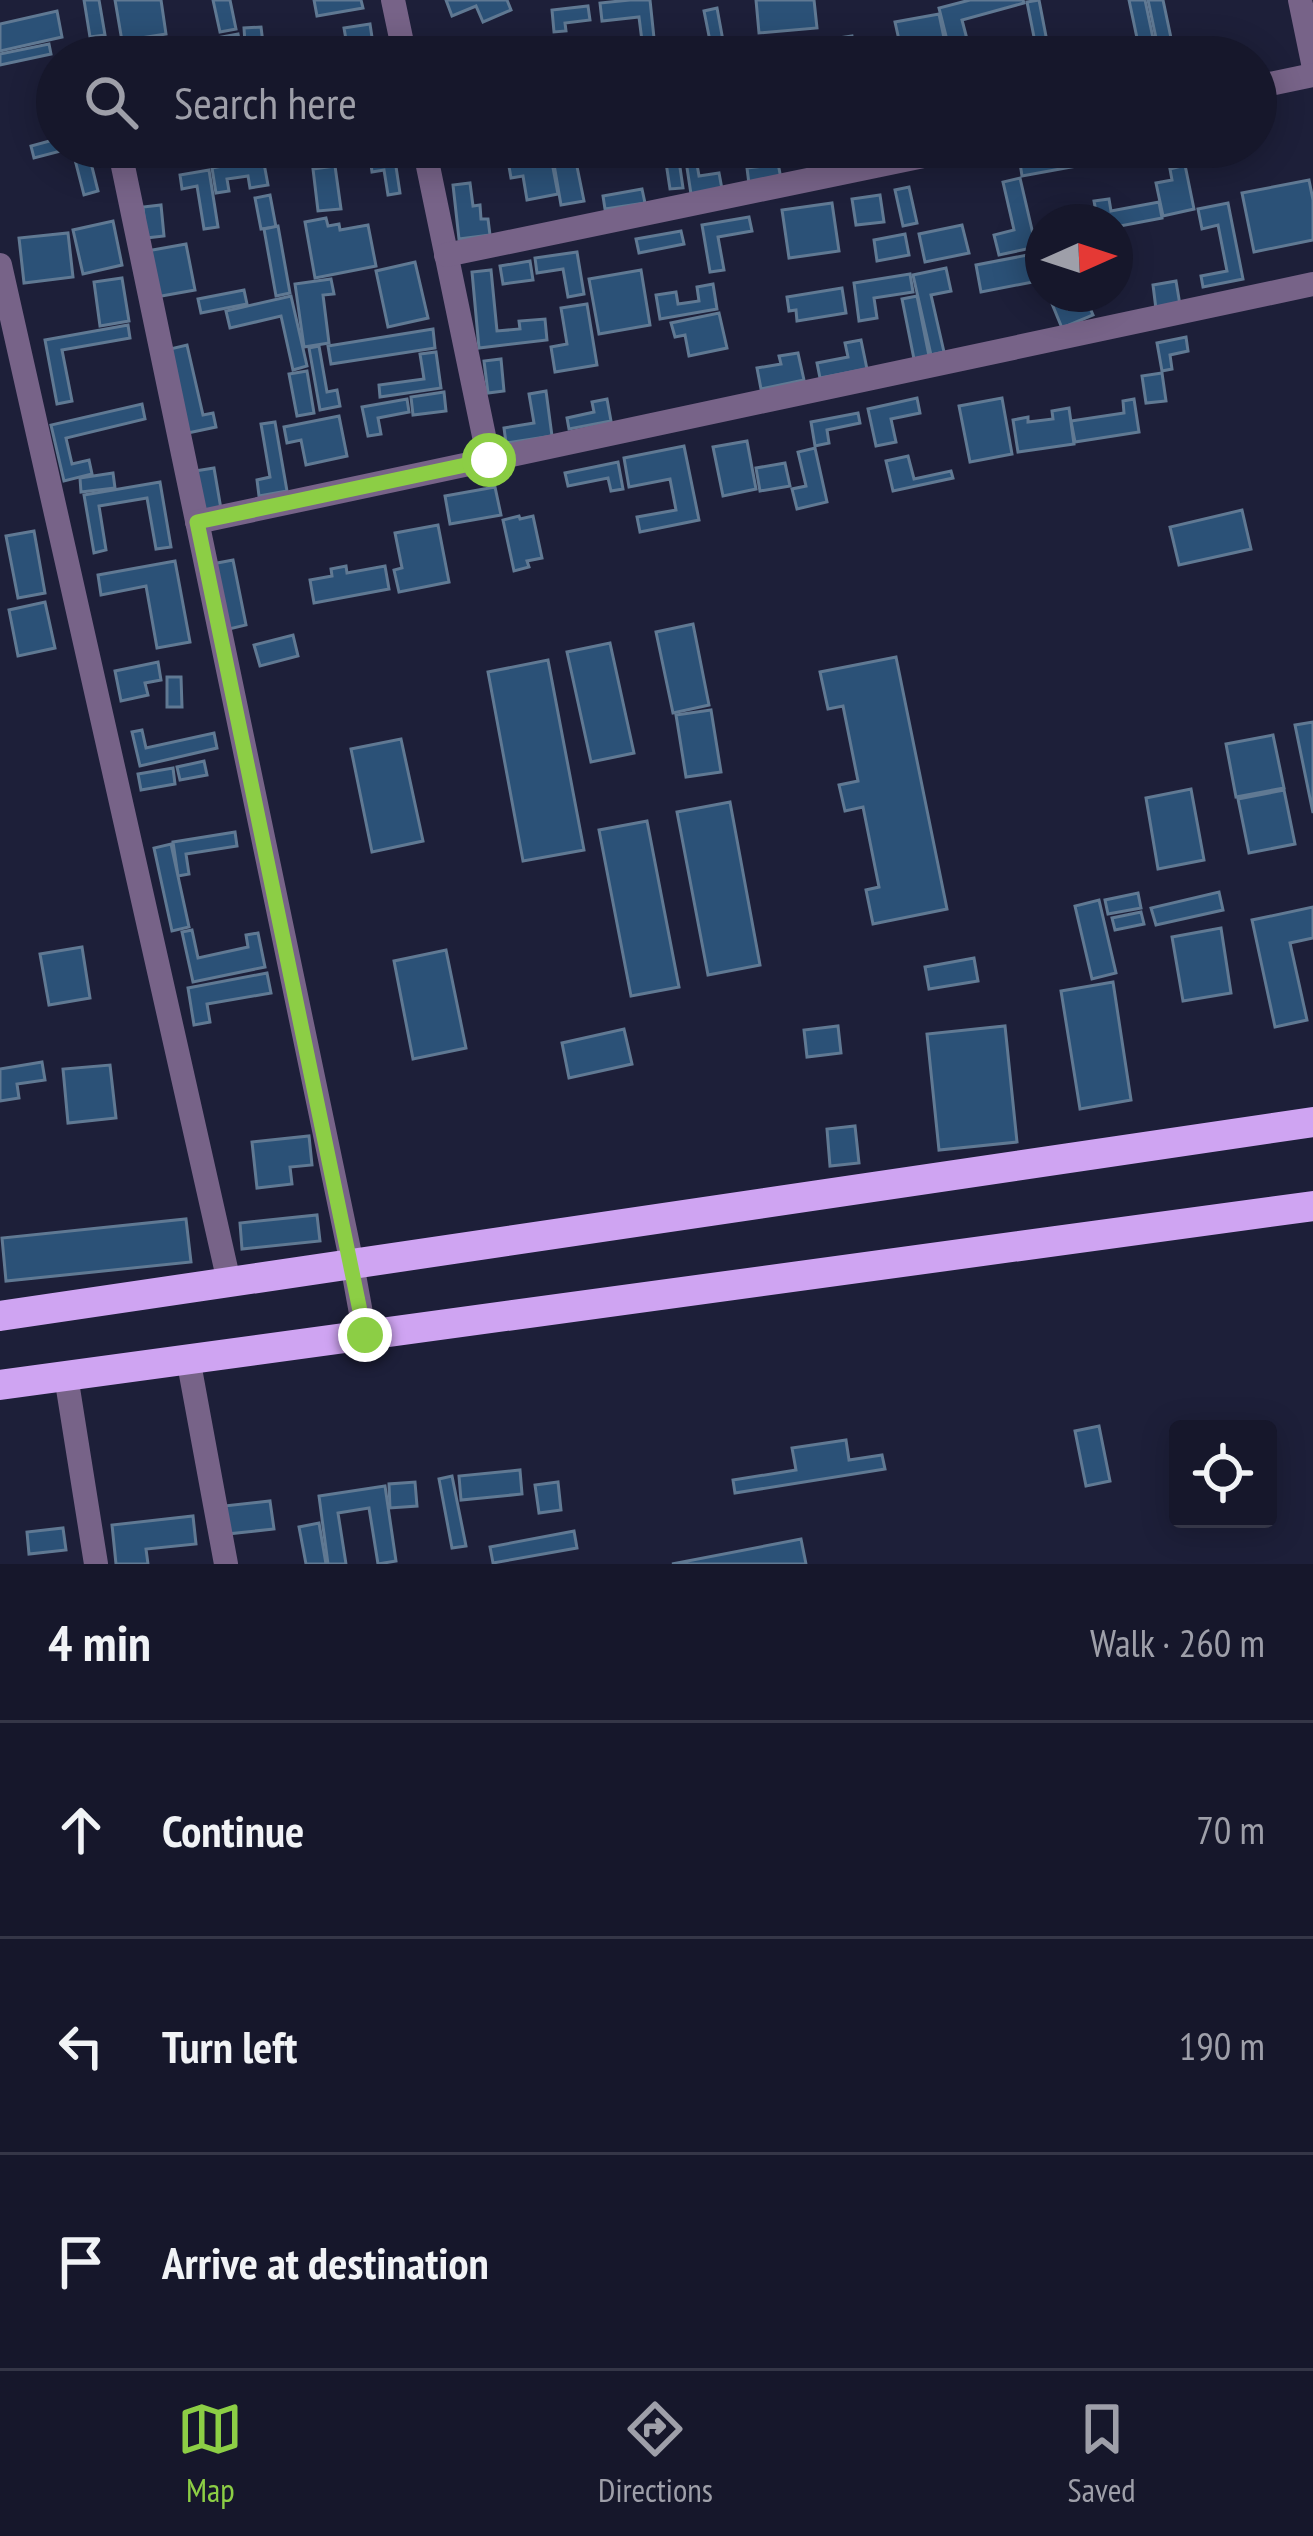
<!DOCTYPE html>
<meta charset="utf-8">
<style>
body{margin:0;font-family:"PT Sans Narrow",sans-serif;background:#232437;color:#f1f3f6}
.controls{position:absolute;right:36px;bottom:36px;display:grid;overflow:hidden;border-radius:12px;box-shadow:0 6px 30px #0003}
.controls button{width:108px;height:108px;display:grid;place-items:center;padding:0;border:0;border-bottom:3px solid #353647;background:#16172b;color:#f1f3f6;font:60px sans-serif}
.compass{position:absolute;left:1025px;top:204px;width:108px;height:108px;border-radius:50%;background:#16172b;box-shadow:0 6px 30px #0003;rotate:87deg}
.stop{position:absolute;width:36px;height:36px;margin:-27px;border:9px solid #8cce45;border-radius:50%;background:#fff}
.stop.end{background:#8cce45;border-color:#fff;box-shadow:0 3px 12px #0008}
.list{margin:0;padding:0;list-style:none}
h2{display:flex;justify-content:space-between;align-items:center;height:156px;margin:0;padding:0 48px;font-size:51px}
h2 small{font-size:39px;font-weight:400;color:#9e9fa9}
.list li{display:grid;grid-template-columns:78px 1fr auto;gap:36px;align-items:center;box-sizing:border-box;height:216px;padding:0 48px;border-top:3px solid #353647}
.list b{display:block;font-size:45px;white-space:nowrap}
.list em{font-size:39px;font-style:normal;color:#9e9fa9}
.icon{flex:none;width:66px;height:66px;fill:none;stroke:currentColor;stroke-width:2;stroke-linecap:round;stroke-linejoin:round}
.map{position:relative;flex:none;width:1313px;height:1564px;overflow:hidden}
.search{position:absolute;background:#16172b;box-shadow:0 6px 30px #0003;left:36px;right:36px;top:36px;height:132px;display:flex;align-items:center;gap:30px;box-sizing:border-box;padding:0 42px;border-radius:66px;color:#9e9fa9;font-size:45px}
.sheet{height:804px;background:#16172b}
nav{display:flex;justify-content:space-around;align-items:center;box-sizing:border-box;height:168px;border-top:3px solid #353647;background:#16172b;font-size:33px;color:#9e9fa9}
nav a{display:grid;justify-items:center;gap:6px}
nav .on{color:#8cce45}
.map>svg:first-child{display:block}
.building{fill:#2b5177;stroke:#607993;stroke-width:3}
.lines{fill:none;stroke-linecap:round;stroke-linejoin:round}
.minor{stroke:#776388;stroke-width:24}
.primary{stroke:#cfa4f2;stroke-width:30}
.route{stroke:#8cce45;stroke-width:15}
</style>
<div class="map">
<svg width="1313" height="1564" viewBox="0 0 1313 1564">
<rect width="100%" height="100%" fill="#1d1f39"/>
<g class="building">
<polygon points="84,0 99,0 105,35 90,37"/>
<polygon points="115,0 161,0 166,34 122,41"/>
<polygon points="213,0 230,0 236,29 220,32"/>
<polygon points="314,0 361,0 363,8 317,16"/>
<polygon points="446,0 507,0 511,10 483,22 476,6 452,16"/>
<polygon points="630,0 650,0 656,57 644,57 639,17 602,21 600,3"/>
<polygon points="756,0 814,0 817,28 759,33"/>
<polygon points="970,0 1023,0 1024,3 962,20 967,39 948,44 939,8"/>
<polygon points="1039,0 1050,57 1038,57 1027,2"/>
<polygon points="1129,0 1145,0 1157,57 1141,57"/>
<polygon points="1148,0 1163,0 1175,57 1160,57"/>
<polygon points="588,6 590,20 565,23 566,31 554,32 552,10"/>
<polygon points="717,8 726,57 678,57 712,51 704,11"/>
<polygon points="57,11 62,37 0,51 0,24"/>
<polygon points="939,14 948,57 939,57 936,42 901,49 895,22"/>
<polygon points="370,24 375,57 336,57 335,53 348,51 344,28"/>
<polygon points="261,27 263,43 256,44 257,57 246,57 244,28"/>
<polygon points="238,34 242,57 221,57 219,50 176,57 174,46"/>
<polygon points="852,36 856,57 835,57 832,39"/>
<polygon points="49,44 51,54 0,65 0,54"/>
<polygon points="821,45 824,57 760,57"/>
<polygon points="57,139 57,147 87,147 98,191 84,195 72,148 34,158 31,146"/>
<polygon points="393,147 400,193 388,195 384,170 372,172 369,150"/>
<polygon points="517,147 549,147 558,194 527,200 523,176 511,178 507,155 518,153"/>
<polygon points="551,147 573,147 584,201 561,205"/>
<polygon points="637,147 677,147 683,188 670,189 665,156 639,160"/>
<polygon points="694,147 699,176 719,173 722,189 691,194 684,148"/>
<polygon points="760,147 775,147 781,179 749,184 747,168 763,166"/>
<polygon points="1079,151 1082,165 1022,176 1020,163"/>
<polygon points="263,158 268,185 250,188 248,176 227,179 229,191 216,193 212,168"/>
<polygon points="1185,165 1194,209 1163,216 1156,183 1172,180 1170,169"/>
<polygon points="335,166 341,209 318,211 313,169"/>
<polygon points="209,170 218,227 204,229 197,186 182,189 180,175"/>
<polygon points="1020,178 1036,247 999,255 994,235 1014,230 1003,182"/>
<polygon points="1309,180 1313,200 1313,240 1254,252 1242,193"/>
<polygon points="470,183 473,206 480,205 481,219 488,219 490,235 459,239 453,185"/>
<polygon points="909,187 917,223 903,226 895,190"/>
<polygon points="642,189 645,203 605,209 603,196"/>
<polygon points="270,195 276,227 261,229 255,198"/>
<polygon points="880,195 884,222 856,225 852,199"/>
<polygon points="1109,199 1111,211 1159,202 1162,218 1115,227 1115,222 1098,222 1094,201"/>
<polygon points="832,203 839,251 789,258 782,210"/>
<polygon points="1228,203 1243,279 1203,287 1201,276 1227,271 1218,225 1202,229 1198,209"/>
<polygon points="161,205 164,236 146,238 143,207"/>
<polygon points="749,217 752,231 718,237 724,270 710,272 702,225"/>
<polygon points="326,218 328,226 339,224 340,230 368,225 376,266 315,278 305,222"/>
<polygon points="113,221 122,265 83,274 73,230"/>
<polygon points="962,225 969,253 925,262 919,234"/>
<polygon points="278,226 290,293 276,296 264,229"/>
<polygon points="681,231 684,244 639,253 636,239"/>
<polygon points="68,233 73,277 24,283 19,238"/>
<polygon points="905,234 909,255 877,261 874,240"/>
<polygon points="186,244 195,290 156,297 147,251"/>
<polygon points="577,252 584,294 568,297 563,269 537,273 535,258"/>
<polygon points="1038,253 1043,280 981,292 976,265"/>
<polygon points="530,261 533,280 503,284 500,266"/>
<polygon points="415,262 428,318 388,327 376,271"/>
<polygon points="946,268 951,291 931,295 944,352 931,355 913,275"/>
<polygon points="491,270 497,331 520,329 519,321 545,319 547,340 479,348 472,272"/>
<polygon points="641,270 650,325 599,334 589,279"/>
<polygon points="910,274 913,292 874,298 877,318 859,321 854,283"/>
<polygon points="122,278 129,321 100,326 94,282"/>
<polygon points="331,279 334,294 323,295 329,343 304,347 295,284"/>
<polygon points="1176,281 1180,305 1156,309 1153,285"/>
<polygon points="713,284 717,309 660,319 656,295 676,292 678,304 699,301 697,287"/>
<polygon points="842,288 846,313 797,321 796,310 789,311 787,297"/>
<polygon points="244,290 247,304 201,313 198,299"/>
<polygon points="1048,294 1062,294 1068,309 1087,301 1093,315 1062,328"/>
<polygon points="291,296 307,366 293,370 281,316 230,328 226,311"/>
<polygon points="917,296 929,356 914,359 902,299"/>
<polygon points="587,304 597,365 555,372 551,347 567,344 561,308"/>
<polygon points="719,313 727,348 689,356 685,335 675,337 671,323"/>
<polygon points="128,325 130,338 62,350 72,401 57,404 45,340"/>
<polygon points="433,329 435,348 331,364 328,346"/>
<polygon points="1186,337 1188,351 1170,355 1172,369 1162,371 1157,343"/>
<polygon points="861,340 867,369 820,378 817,363 848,357 845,343"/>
<polygon points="187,345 203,415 213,413 216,427 188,433 170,349"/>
<polygon points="319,346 327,392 337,390 340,406 320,410 309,348"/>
<polygon points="436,352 441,388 380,397 379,385 424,379 420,354"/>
<polygon points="798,353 804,380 761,389 757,368 781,364 779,356"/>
<polygon points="501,359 504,391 488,393 484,361"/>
<polygon points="307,371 314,413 297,416 289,374"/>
<polygon points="1162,373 1166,401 1146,403 1142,376"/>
<polygon points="546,391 552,436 506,443 504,428 534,423 529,394"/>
<polygon points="444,392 446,411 413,415 411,397"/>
<polygon points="917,398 920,413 891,419 896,442 876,446 868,409"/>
<polygon points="1002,398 1012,454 970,462 959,406"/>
<polygon points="407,399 409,412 378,418 381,434 368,436 362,407"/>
<polygon points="607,399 611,421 569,429 567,418 594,412 592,402"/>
<polygon points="1134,399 1139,432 1075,442 1071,421 1124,413 1123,401"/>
<polygon points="142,404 145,419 66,438 72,464 89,460 92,474 64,481 51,425"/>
<polygon points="1069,408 1074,444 1018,452 1013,420 1028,417 1028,422 1053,419 1052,411"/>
<polygon points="858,413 860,423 827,430 829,443 815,446 811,422"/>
<polygon points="339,416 347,456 306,465 301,440 287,443 284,427"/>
<polygon points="275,422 287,491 259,496 257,480 270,477 261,424"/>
<polygon points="747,441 756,489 723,496 713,447"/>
<polygon points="684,446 699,520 640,532 637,517 676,510 670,479 629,487 624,458"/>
<polygon points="815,448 827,502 797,509 792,489 806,486 798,452"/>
<polygon points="908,456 914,479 951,471 953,478 893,491 886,461"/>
<polygon points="618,462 623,489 611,491 608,478 568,486 565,473"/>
<polygon points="785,463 790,486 760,491 756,468"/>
<polygon points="214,468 221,509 202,512 195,471"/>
<polygon points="113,473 115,488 81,492 80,478"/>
<polygon points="160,482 171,547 156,549 147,498 99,506 106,550 94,553 84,495"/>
<polygon points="495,487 501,515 450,524 445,496"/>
<polygon points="1242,510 1251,549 1179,565 1170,527"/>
<polygon points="519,516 520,519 533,516 542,558 527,561 529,567 514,571 503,520"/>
<polygon points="438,525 449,582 399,592 394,570 402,568 395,533"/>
<polygon points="34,531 45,593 18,598 6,536"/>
<polygon points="233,560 246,625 225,630 212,564"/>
<polygon points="175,561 190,642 157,648 146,586 101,595 98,575"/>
<polygon points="346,566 347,573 385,566 389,589 314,603 310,580 332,576 331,569"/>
<polygon points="45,602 55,648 18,656 9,610"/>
<polygon points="693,624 709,705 673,713 656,632"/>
<polygon points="293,635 298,656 260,666 254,645"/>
<polygon points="610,643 634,753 591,762 567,652"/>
<polygon points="896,657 947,909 873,924 866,890 879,887 863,807 845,811 839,785 858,781 843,706 828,709 820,672"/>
<polygon points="548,660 584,850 523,861 488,672"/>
<polygon points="158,662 161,680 145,683 148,695 121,701 115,671"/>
<polygon points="167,677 181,677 182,707 167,707"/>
<polygon points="711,710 721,772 686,777 676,715"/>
<polygon points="1313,722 1313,813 1295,725"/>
<polygon points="142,730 146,748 214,733 217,748 140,766 132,732"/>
<polygon points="1273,735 1284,788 1236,797 1226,744"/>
<polygon points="401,739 423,841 372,852 351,749"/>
<polygon points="204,761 207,775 180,780 177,767"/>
<polygon points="173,768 175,784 141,790 138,774"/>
<polygon points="1191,789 1204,860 1158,869 1146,798"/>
<polygon points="1284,790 1295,844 1249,853 1238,799"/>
<polygon points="730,802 760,965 708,975 677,812"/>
<polygon points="647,821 679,987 631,996 599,830"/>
<polygon points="235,832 237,846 186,854 189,874 178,876 173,842"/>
<polygon points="171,844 189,927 172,931 154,848"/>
<polygon points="1219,892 1223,910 1156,925 1151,908"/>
<polygon points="1138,893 1141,908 1108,914 1105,900"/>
<polygon points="1099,900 1116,973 1092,979 1075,906"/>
<polygon points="1313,907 1313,938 1290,943 1307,1020 1275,1027 1252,920"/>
<polygon points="1141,912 1144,924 1115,930 1112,918"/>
<polygon points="1221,928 1231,993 1183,1001 1172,937"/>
<polygon points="192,930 198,958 248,947 246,935 258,933 265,967 193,982 182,932"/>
<polygon points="82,947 90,998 49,1005 40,954"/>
<polygon points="446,950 466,1048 413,1059 394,961"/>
<polygon points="974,958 978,981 929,989 925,967"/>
<polygon points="267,973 271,993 207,1004 210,1022 194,1025 188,988"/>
<polygon points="1113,982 1131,1100 1080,1109 1061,991"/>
<polygon points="838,1026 841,1053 807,1057 804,1030"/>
<polygon points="1005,1026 1017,1142 939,1150 927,1034"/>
<polygon points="624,1029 632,1064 569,1078 562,1043"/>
<polygon points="42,1062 45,1080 17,1084 19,1098 0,1101 0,1069"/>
<polygon points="110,1065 116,1118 68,1123 63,1069"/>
<polygon points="855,1126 859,1163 830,1166 827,1129"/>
<polygon points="309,1136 312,1165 290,1167 292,1184 257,1188 252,1142"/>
<polygon points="317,1215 320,1241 242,1249 240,1223"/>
<polygon points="186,1219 191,1262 6,1281 2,1238"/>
<polygon points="1099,1426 1110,1481 1086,1486 1075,1431"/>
<polygon points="846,1440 849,1460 882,1455 885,1469 735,1493 733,1480 796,1470 792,1448"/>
<polygon points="520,1470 522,1494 461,1500 459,1476"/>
<polygon points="452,1476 466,1546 452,1548 439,1479"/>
<polygon points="415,1482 417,1506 390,1508 389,1484"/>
<polygon points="558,1482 561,1510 539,1513 535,1485"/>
<polygon points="385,1486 396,1561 378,1564 369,1508 338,1513 346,1564 328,1564 319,1496"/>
<polygon points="270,1501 274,1529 227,1534 224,1506"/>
<polygon points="193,1516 196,1544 146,1549 148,1564 116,1564 112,1525"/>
<polygon points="319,1523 326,1564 306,1564 299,1527"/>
<polygon points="63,1528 66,1550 29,1554 27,1532"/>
<polygon points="574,1531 577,1548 493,1563 490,1547"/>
<polygon points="801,1539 806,1564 672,1564"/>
</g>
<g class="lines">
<g class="minor">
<polyline points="393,0 405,57"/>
<polyline points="1300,0 1313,63"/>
<polyline points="1256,87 1313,75"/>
<polyline points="119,147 352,1264 365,1335"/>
<polyline points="424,147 489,460"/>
<polyline points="446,255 967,147"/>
<polyline points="0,265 229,1282"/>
<polyline points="197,522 1313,284"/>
<polyline points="188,1358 226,1564"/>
<polyline points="66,1376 96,1564"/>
</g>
<g class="primary">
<polyline points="0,1316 1313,1122"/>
<polyline points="0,1385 1313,1206"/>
</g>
</g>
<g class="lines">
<polyline class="route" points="365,1335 197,522 489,460"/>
</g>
</svg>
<div class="controls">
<button><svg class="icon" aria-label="locate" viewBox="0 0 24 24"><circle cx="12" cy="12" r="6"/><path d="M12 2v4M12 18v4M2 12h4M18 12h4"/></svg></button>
</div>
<svg class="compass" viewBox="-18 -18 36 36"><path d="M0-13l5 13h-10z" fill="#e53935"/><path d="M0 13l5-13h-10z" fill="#9e9fa9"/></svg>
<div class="stop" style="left:489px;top:460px"></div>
<div class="stop end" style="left:365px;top:1335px"></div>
<div class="search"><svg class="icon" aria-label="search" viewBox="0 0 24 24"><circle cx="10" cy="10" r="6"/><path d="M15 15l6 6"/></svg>Search here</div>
</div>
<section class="sheet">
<h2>4 min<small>Walk · 260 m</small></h2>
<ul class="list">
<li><svg class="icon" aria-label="ahead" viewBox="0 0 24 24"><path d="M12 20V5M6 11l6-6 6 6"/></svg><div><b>Continue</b></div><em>70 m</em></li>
<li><svg class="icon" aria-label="left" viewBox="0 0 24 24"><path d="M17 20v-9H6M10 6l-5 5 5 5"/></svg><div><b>Turn left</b></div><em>190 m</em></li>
<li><svg class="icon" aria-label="arrive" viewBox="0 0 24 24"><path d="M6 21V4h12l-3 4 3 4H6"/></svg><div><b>Arrive at destination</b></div></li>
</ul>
</section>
<nav>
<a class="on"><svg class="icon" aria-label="map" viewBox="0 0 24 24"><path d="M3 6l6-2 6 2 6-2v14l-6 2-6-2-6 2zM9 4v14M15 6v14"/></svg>Map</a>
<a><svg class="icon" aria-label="directions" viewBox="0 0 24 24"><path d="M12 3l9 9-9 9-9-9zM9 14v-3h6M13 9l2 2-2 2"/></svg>Directions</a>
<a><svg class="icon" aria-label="saved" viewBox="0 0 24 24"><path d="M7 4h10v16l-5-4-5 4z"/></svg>Saved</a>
</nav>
